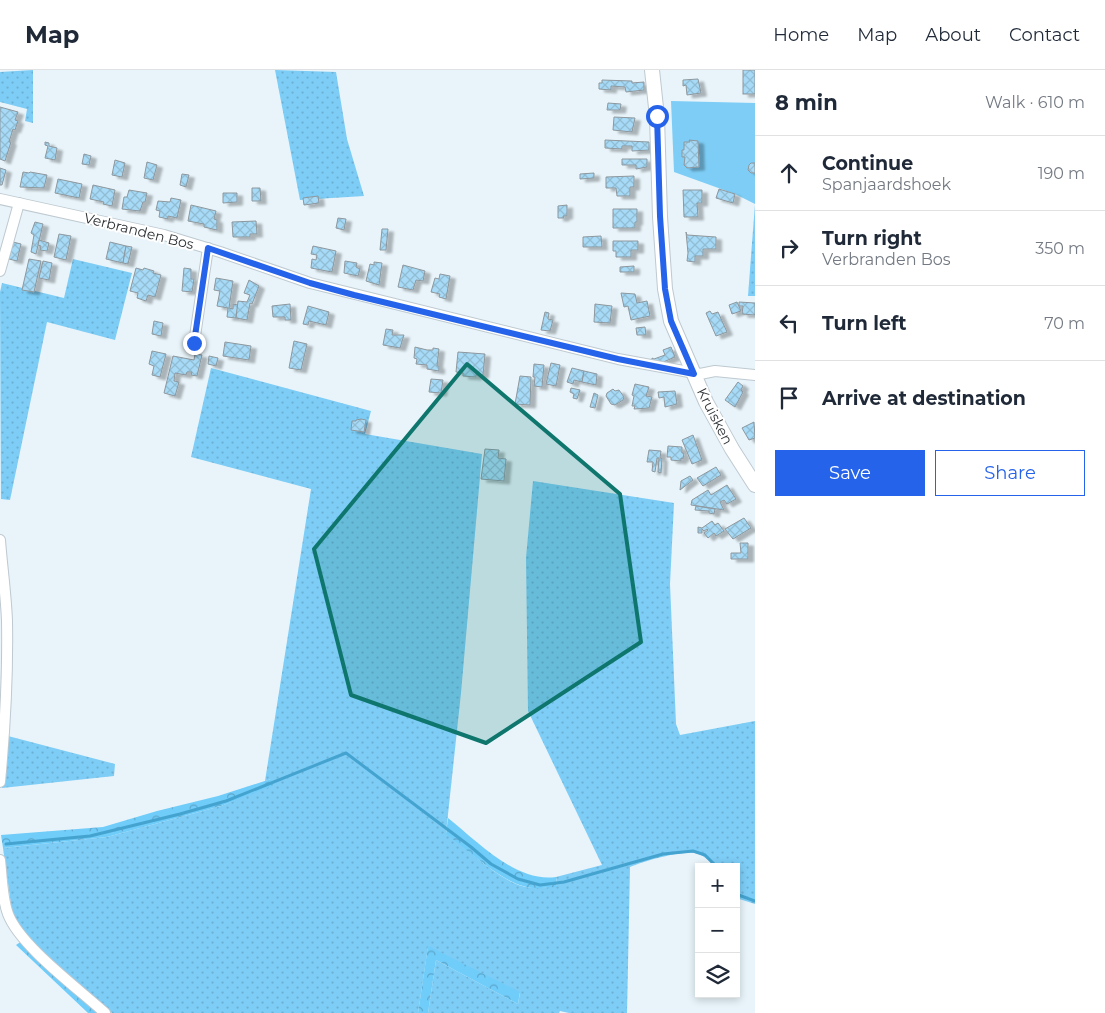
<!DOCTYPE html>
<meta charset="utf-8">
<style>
body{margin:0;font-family:Montserrat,sans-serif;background:#f2f2f3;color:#1f2937}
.controls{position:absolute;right:15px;bottom:15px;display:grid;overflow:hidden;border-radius:0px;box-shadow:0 2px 8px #0003}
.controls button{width:45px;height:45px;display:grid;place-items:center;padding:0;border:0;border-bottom:1px solid #e0e1e3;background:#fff;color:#1f2937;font:25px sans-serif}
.stop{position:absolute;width:15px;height:15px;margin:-11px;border:4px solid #2563eb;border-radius:50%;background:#fff}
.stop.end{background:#2563eb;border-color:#fff;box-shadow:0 1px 5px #0008}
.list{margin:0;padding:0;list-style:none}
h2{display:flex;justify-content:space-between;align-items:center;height:65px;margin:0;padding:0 20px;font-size:21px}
h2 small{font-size:16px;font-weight:400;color:#747a83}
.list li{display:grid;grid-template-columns:32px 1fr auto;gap:15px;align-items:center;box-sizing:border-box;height:75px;padding:0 20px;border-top:1px solid #e0e1e3}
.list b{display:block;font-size:19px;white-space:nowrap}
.list p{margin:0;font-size:16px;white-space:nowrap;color:#747a83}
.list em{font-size:16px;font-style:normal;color:#747a83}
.actions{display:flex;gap:10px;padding:15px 20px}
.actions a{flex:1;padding:11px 0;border:1px solid #2563eb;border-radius:0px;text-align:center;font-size:18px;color:#2563eb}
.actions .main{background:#2563eb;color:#fff}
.icon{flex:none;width:28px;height:28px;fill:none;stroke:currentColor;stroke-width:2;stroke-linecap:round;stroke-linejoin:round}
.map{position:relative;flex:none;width:755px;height:943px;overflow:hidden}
header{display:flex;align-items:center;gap:30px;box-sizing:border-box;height:70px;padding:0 25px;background:#fff;border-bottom:1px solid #e0e1e3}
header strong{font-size:24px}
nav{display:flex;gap:28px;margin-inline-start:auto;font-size:18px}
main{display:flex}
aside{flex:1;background:#fff}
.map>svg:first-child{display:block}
.grass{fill:url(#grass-dots)}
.forest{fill:url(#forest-crowns)}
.garden{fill:#7dcdf6}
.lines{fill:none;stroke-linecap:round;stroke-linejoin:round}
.stream{stroke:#45a3cf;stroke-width:3}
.building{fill:url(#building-cross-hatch);stroke:#8d979d;filter:url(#shadow)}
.street-casing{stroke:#bec9d0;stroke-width:12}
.secondary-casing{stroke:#bec9d0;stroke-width:16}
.street{stroke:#fff;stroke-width:10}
.secondary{stroke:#fff;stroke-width:14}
.route{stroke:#2563eb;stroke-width:6}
.marked{fill:#0f766e;fill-opacity:0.2;stroke:#0f766e;stroke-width:4;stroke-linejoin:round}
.labels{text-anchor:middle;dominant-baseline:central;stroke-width:4;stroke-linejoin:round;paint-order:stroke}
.street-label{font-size:14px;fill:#2e3235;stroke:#fff}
</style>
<header>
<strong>Map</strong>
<nav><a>Home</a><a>Map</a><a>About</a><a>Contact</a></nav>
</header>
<main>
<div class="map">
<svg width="755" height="943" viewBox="0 0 755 943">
<defs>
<pattern id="grass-dots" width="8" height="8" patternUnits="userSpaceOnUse" patternTransform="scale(1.25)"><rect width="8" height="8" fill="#7dcdf6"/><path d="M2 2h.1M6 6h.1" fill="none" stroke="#6cb0d4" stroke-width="1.8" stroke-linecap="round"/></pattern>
<pattern id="forest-crowns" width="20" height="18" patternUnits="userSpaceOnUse" patternTransform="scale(1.25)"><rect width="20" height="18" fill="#70ccf9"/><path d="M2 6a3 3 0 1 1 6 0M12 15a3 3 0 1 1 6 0" fill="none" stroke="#5ca6ca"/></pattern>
<pattern id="building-cross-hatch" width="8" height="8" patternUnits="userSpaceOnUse" patternTransform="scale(1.25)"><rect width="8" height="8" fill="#a7daf6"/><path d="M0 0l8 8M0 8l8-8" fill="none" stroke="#90bcd4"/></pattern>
<filter id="shadow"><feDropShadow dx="5.5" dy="3" stdDeviation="1" flood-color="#0004"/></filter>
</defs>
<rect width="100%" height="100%" fill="#e8f4fa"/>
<g class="grass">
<polygon points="33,0 33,53 25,51 27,39 0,32 0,2"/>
<polygon points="275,0 336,2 347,69 364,126 300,130"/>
<polygon points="755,134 755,226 748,226"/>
<polygon points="73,189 132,203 115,270 47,252 10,430 1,429 0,222 2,213 64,228"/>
<path d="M211 298 371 341 365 364 482 384 461 623 446 763C467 779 498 809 522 816 534 820 546 817 557 816L556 807 602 795 528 641 526 488 533 411 674 433 670 514 676 654 680 665 755 651V834L736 828V797H714C711 792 704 786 699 784 684 779 645 791 630 797L627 943H569L560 941 559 943H428L436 890 518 934 520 923 428 877 418 943H112L35 875 18 854 12 842 3 778 107 767 221 736 272 715 271 709 265 711 311 419 191 387Z"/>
<polygon points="8,666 115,694 114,706 2,718"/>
</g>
<g class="forest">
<polygon points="271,709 274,712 272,716 221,736 107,767 3,778 1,765 103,757 157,741 218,726"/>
<path d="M448 748C477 771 516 813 556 807L557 817C546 817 534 820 523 816 500 810 466 779 446 764Z"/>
<polygon points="22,871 98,943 88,943 16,875"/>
<polygon points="428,876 520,922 518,934 436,890 428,943 418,943"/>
</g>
<polygon class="garden" points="671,31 755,33 755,134 735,124 674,102"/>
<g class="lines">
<g class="stream">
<polyline points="6,774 90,766 180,744 226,731 346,683 471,777 491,794 518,809 540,815 564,812 663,784 693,781 705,785 717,797"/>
<polyline points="736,824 755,831"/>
</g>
</g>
<g class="building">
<rect x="743" y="0" width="12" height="24"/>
<polygon points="698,9 701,23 687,25 686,15 683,16 683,10"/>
<polygon points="602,10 632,11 632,13 644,12 644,20 626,22 625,17 611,16 611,20 599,19 599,13 602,13"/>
<polygon points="608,33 621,34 620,40 607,40"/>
<polygon points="0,37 18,42 15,50 18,51 15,60 13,59 9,72 11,72 5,91 0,89"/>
<polygon points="614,47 635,48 632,62 613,60"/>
<polygon points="605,70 649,72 649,80 632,81 632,76 622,76 622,79 605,78"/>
<polygon points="689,70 698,71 699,97 687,98 684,95 685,87 682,87 682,80 684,80 684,72 690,72"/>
<polygon points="45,72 49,73 49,76 57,78 55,90 45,88 48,76 45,75"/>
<polygon points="84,84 91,86 89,95 82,94"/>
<polygon points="622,89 647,89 647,97 636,99 636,95 622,95"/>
<polygon points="115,90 125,93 122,107 112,105"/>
<polygon points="147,92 157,95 153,110 144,108"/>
<polygon points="751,93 755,93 755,103 751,103 748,100 749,95"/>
<polygon points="0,98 6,100 2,115 0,115"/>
<polygon points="23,102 29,103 30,102 47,105 44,118 20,117"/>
<polygon points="594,103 594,108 580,109 580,104"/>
<polygon points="182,104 189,105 186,117 180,115"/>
<polygon points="634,106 634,117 630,117 630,126 617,126 616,118 606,118 606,107"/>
<polygon points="58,109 82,114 79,128 55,123"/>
<polygon points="93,115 115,120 112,136 103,134 104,132 90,129"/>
<polygon points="252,118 260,118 261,131 252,131"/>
<polygon points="719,119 735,124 733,133 716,128"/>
<polygon points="129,120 147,123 145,132 143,132 140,141 122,139 124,127 127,127"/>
<polygon points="683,120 702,120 702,133 697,133 698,147 684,147"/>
<polygon points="223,123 237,123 237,132 223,133"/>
<polygon points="318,126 319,133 304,135 303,128"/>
<polygon points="171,128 181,130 177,148 168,146 168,149 159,147 160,141 156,140 158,131 170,132"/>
<polygon points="191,135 216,141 214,149 217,150 217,160 204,157 204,154 188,151"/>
<polygon points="567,135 567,146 563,146 564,148 558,148 558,136"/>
<polygon points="613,139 637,139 637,152 635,152 635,158 613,158"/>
<polygon points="338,148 346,149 344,160 336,158"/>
<polygon points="256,151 257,164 250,164 250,167 233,167 232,152"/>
<polygon points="35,152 43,154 36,184 31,182 34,165 31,163"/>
<polygon points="382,159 388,159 386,180 380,180"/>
<polygon points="686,162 687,165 716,167 716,179 703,179 703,186 695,186 695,192 687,191 688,183"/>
<polygon points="59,164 71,166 66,190 54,187"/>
<polygon points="601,166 602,177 583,177 583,167"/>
<polygon points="39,170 49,173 47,181 40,180 41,176 38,175"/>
<polygon points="613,171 638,171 638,180 631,180 631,187 616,187 616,181 613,181"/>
<polygon points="13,172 21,174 17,191 9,189"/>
<polygon points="110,172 126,176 123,193 106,189"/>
<polygon points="126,176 132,177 128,194 123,193"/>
<polygon points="313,176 336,181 332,202 311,198 312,189 316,190 317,185 311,184"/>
<polygon points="29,189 41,191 34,222 22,220"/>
<polygon points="43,191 52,193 49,210 39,208"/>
<polygon points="345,191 357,193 356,197 360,199 358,206 344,203"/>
<polygon points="374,192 382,193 379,215 366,211 370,194 374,195"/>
<polygon points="403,195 425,201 423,211 416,210 413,220 398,217"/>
<polygon points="634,196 634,202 620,202 620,197"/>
<polygon points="136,198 143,200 144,198 154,201 153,203 161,205 155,227 148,225 146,231 137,228 138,223 130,221"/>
<polygon points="184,198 191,199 191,209 194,209 192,222 182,221"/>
<polygon points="440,204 450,206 446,229 439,227 440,224 431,222 435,208 439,209"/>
<polygon points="216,208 233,211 229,238 233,239 233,234 238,235 236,248 227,247 228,238 217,236 220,221 214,220"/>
<polygon points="249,210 259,216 252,234 250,233 247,250 236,248 238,231 247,232 250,225 244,223"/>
<polygon points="621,223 635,224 637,233 647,231 650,246 631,250 628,236 624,237"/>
<polygon points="737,232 741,241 732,244 729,235"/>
<polygon points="739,232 755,233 755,245 742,244 743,236 739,236"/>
<polygon points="290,234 291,250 285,250 285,247 273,247 272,236"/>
<polygon points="595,234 612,236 610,253 594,252"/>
<polygon points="308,236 329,242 326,255 309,251 308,255 303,254"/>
<polygon points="710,241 712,244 718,242 727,262 716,266 706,243"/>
<polygon points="545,242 549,243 548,249 553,250 550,261 541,260"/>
<polygon points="154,251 163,253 161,266 152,264"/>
<polygon points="645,257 646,265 637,265 636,258"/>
<polygon points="386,259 393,260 392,265 404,265 400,278 383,275"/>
<polygon points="294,271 307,274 301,300 289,298"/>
<polygon points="225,272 251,276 249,290 223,286"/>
<polygon points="415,277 427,280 433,280 433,278 439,279 437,296 439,296 439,301 427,299 427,295 416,294 417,289 414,288"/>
<polygon points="671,277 675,287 661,293 652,292 652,288 654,289 665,285 663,280"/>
<polygon points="152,281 166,284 160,307 152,305 154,296 149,294"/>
<polygon points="458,282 485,284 483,305 476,305 476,307 463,306 463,303 456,302"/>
<polygon points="195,284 202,285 197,306 191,305 192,302 187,302 186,305 175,303 174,311 179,312 175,326 164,323 173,286 194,290"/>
<polygon points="209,286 218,288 216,296 208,294"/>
<polygon points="551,293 560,295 556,316 546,314"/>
<polygon points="534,294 544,295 542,317 534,316 535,307 533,307"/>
<polygon points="572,298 584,301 582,312 574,310 573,314 567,312"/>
<polygon points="584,301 597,304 596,315 582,312"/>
<polygon points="520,306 531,307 530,335 515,334"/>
<polygon points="431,309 443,310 441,323 429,322"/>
<polygon points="738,312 743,316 741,320 743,322 735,337 725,330"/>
<polygon points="635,314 649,317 646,326 652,327 649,338 634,339 635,336 632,336 634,326 632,325"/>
<polygon points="571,318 580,320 577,329 573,328 574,324 570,322"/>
<polygon points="613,319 615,321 619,320 624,327 623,330 615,335 611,334 606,326 607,323"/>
<polygon points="675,321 677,334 665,337 664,327 659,328 658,322"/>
<polygon points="594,323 598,325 595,338 590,337"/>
<polygon points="361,349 366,350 364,362 351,360 352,351 356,351 356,350"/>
<polygon points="754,352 755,368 749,370 742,358"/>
<polygon points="693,365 702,390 692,394 682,370"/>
<polygon points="668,376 682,377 682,383 684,383 683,389 681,388 681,391 671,390 671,387 667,387"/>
<polygon points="485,379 499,380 498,388 506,389 504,411 481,409"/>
<polygon points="649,380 661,381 660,388 662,388 661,403 658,402 659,388 657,388 655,402 652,401 653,392 647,392"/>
<polygon points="716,397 721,405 703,416 697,408"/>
<polygon points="690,406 693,410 680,420 681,411"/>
<polygon points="727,415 736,429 727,434 724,430 720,432 724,440 691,435 692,430 708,420 711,425"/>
<polygon points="696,436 715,439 714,444 709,443 709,441 695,440"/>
<polygon points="744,448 751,458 733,469 725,459"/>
<polygon points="712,451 715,455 718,453 724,461 716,466 714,463 708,468 704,463 708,460 707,459 704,461 702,459 702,463 698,463 698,457 702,458"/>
<polygon points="740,473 748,473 748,489 731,489 731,483 741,483"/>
</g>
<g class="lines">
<defs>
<g id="street">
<polyline points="0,129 164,165 220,182 310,213 618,289 700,304 715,301 755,305"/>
<polyline points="0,201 19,133"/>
<polyline points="194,273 208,178"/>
<path d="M0 470C2 497 6 524 7 551 8 605 5 658 0 712"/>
<path d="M0 790C2 807 2 828 8 844 20 876 79 919 105 943"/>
</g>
<polyline id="secondary" points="652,0 657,47 660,147 665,219 671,251 706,332 732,379 755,415"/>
</defs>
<use href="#street" class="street-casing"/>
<use href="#secondary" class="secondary-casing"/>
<use href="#street" class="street"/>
<use href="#secondary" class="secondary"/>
</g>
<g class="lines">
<polyline class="route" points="194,273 208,178 310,213 354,225 618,289 694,304 671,251 665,219 660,146 657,46"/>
</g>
<path class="marked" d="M467 294 620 424 641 572 486 673 351 625 314 479Z"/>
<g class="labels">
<g class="street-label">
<text transform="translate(139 161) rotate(14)">Verbranden Bos</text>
<text transform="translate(715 346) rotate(63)">Kruisken</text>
</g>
</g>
</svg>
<div class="controls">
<button>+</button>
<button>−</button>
<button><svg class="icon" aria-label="layers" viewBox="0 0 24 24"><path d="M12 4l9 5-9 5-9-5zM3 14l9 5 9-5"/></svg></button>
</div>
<div class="stop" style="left:657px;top:46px"></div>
<div class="stop end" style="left:194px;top:273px"></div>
</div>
<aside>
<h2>8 min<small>Walk · 610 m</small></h2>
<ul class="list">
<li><svg class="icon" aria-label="ahead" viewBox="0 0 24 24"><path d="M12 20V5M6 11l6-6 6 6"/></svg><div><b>Continue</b><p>Spanjaardshoek</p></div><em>190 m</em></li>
<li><svg class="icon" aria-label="right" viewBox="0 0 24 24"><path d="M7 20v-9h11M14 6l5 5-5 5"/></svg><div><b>Turn right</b><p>Verbranden Bos</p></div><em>350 m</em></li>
<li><svg class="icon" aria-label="left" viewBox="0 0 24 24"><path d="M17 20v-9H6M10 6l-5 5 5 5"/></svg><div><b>Turn left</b></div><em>70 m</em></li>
<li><svg class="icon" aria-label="arrive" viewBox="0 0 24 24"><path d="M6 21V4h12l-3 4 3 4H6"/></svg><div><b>Arrive at destination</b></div></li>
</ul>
<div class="actions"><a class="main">Save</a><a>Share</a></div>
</aside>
</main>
